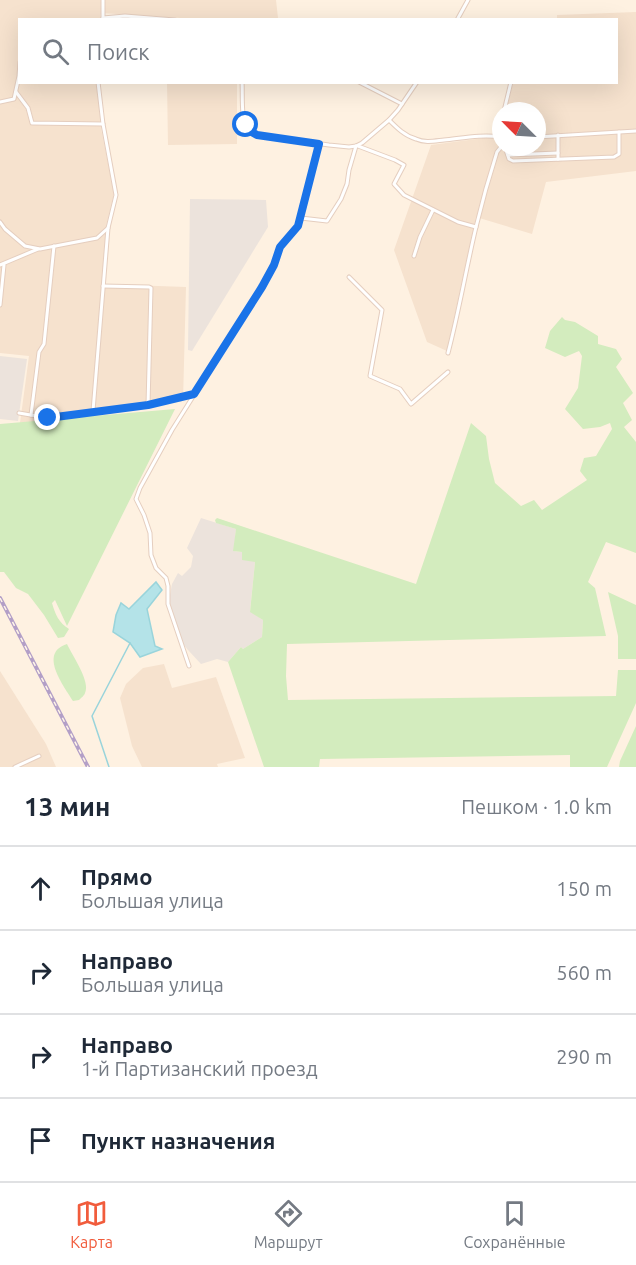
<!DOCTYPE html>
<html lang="ru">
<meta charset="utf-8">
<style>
body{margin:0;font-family:Ubuntu,sans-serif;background:#f2f2f3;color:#1f2937}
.compass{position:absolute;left:492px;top:102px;width:54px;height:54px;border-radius:50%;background:#fff;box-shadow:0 6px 24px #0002;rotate:294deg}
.stop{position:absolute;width:18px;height:18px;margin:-14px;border:4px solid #1a73e8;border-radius:50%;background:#fff}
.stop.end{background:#1a73e8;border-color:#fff;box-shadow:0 2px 6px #0008}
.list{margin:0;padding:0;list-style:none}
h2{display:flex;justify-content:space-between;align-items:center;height:78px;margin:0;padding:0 24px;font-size:26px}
h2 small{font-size:20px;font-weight:400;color:#747a83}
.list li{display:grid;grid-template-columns:39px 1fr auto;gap:18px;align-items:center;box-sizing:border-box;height:84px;padding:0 24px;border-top:2px solid #e0e1e3}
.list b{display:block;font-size:22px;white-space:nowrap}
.list p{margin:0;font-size:20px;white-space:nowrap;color:#747a83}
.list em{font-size:20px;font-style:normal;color:#747a83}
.icon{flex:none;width:33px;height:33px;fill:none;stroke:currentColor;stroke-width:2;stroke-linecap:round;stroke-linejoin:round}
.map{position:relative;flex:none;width:636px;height:767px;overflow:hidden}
.search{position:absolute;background:#fff;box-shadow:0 6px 24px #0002;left:18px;right:18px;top:18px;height:66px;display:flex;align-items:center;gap:15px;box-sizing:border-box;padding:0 21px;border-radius:0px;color:#747a83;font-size:22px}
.sheet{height:414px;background:#fff}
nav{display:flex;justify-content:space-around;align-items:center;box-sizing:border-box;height:84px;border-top:2px solid #e0e1e3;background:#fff;font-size:16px;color:#747a83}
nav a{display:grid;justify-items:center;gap:3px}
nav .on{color:#f15c3c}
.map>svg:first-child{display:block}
.residential{fill:#f6e2ce}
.industrial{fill:#ece3dc}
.green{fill:#d3ecbe}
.water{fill:#b4e3e8;stroke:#99d4db;stroke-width:1.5}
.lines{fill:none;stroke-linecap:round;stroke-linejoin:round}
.stream{stroke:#99d4db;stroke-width:1.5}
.street-casing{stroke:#e5cebf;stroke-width:5}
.street{stroke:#fff;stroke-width:3}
.rail-casing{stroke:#b39fc7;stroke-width:4}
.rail{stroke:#fff5e8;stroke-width:1.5;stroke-dasharray:4.5;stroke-linecap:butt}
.route{stroke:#1a73e8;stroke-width:8}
</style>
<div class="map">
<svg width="636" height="767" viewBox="0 0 636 767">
<rect width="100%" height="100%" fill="#fef1e1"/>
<g class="residential">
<polygon points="0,0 276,0 278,18 265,19 197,19 101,13 100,19 20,20 20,82 97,83 101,128 114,194 106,226 102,284 186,287 183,401 91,417 20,423 29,356 0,353"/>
<polygon points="636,12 636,171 546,182 532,234 476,217 447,351 427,342 394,250 431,145 499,136 501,131 501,147 537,147 537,111 506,111 513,83 616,82 616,20 557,19 557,15"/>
<polygon points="167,83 237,83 237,144 168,145"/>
<polygon points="164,664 172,688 216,677 245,758 217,764 218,767 142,767 132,746 120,698 126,684 143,668"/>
<polygon points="0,671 46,744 56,767 0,767"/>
</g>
<g class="industrial">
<polygon points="190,199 266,200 268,227 192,351 188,350"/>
<polygon points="0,356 27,359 18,421 0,419"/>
<polygon points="201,518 236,529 234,551 242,552 255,562 250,611 263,620 262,637 243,649 241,647 228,662 217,659 201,664 188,650 181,641 169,600 172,584 178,573 182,576 191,567 193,556 187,548"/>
</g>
<g class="green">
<polygon points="562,317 565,320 575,322 598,336 598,344 616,349 622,359 616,367 633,393 623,403 632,420 624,427 636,442 636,553 606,542 588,582 595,588 606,636 287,644 286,676 288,700 616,696 618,670 636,670 636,703 607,767 570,767 570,755 320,759 319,767 264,767 228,662 241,647 243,649 262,637 263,620 250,612 255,562 242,560 242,552 233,551 236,529 216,523 215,520 217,518 416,584 471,423 486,436 489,459 495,483 521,506 534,500 542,510 587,480 580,471 584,458 596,456 612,429 610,423 600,427 583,429 565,409 578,388 582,356 579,351 565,357 545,348 550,331"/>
<path d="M175 409 67 626 55 600 52 603C55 614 59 623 69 629L64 637 58 638 44 615 28 594 16 588 4 572H0V424Z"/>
<polygon points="608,592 636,605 636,659 618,659 618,636"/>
<path d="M67 644C72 655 91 682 85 693 85 695 80 699 79 700L73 701C64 686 38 653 67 644Z"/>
<polygon points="636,726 636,767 619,767 620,761"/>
</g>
<polygon class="water" points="156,582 162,590 147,609 155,646 162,649 140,657 130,643 113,632 116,615 121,603 129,609"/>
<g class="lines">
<polyline class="stream" points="109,767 92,716 130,643"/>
<defs>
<g id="street">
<polyline points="103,18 125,16 175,20"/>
<polyline points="103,18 103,0"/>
<polyline points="457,20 468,0"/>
<path d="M242 82C243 95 240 121 249 130 250 131 256 134 257 135L329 145 349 147 356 146 362 143 389 120 398 110 417 82"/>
<polyline points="359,82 402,104"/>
<polyline points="16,92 28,108 32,123 103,124"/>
<polyline points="0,102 14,99 19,76 20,62"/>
<polyline points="504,111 511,82"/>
<path d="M389 120C397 128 405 136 416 139 425 143 434 141 444 140 463 138 482 134 501 137"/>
<polyline points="558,135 558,159"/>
<polyline points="496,136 501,121"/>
<polyline points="537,137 636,131"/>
<polyline points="358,146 395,160 404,165 394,184 404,195 458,222 476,227"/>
<polyline points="505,147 509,159 513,161 614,157 619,154 619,132"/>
<polyline points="508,155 558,153"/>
<polyline points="301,218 327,221 341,199 347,184 349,170 356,146"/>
<polyline points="0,222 5,229 25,246 40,249 97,238 108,228 116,195 103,124 98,82"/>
<polyline points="414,256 420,237 433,210"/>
<polyline points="0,265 38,249"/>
<polyline points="349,277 382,310 370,376 400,389 411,404 448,372"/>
<polyline points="103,286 149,287 151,288 148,405"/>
<polyline points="0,305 4,265"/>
<path d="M448 353C459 311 466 269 476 227 482 202 489 177 497 152L501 147"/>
<polyline points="93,411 108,228"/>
<polyline points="19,413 48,418 148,405 194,394"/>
<polyline points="31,415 39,352 44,344 54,246"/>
<polyline points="189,666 168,604 168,586 166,578 156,568 151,555 150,533 144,515 136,499 140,488 172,430 262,287 274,265 280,247 298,226 319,144"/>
<polyline points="15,767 39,756"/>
</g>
</defs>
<use href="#street" class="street-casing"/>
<use href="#street" class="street"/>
<defs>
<polyline id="rail" points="0,598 88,767"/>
</defs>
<use href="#rail" class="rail-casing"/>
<use href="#rail" class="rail"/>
</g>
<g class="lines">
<polyline class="route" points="48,418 148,405 194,394 262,287 274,265 280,247 298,226 319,144 257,135 250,131 246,125"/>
</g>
</svg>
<svg class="compass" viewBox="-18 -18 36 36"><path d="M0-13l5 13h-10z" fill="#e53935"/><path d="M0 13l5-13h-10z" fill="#747a83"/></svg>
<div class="stop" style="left:246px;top:125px"></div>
<div class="stop end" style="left:48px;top:418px"></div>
<div class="search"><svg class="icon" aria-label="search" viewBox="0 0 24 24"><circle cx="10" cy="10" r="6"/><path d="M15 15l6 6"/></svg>Поиск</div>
</div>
<section class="sheet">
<h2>13 мин<small>Пешком · 1.0 km</small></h2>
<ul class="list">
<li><svg class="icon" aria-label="ahead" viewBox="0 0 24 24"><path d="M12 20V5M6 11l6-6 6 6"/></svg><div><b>Прямо</b><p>Большая улица</p></div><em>150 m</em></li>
<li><svg class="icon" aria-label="right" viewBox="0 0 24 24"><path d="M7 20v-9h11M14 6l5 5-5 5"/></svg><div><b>Направо</b><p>Большая улица</p></div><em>560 m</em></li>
<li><svg class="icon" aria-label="right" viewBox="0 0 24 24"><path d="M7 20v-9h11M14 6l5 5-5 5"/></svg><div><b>Направо</b><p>1-й Партизанский проезд</p></div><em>290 m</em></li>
<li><svg class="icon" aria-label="arrive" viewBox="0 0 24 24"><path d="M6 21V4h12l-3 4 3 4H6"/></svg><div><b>Пункт назначения</b></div></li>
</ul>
</section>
<nav>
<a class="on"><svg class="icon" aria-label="map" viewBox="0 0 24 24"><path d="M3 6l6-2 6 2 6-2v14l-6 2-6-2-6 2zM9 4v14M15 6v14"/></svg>Карта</a>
<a><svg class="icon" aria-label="directions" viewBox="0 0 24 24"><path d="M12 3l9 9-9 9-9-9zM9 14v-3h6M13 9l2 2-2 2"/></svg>Маршрут</a>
<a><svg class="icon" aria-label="saved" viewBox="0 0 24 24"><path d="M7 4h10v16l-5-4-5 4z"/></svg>Сохранённые</a>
</nav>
